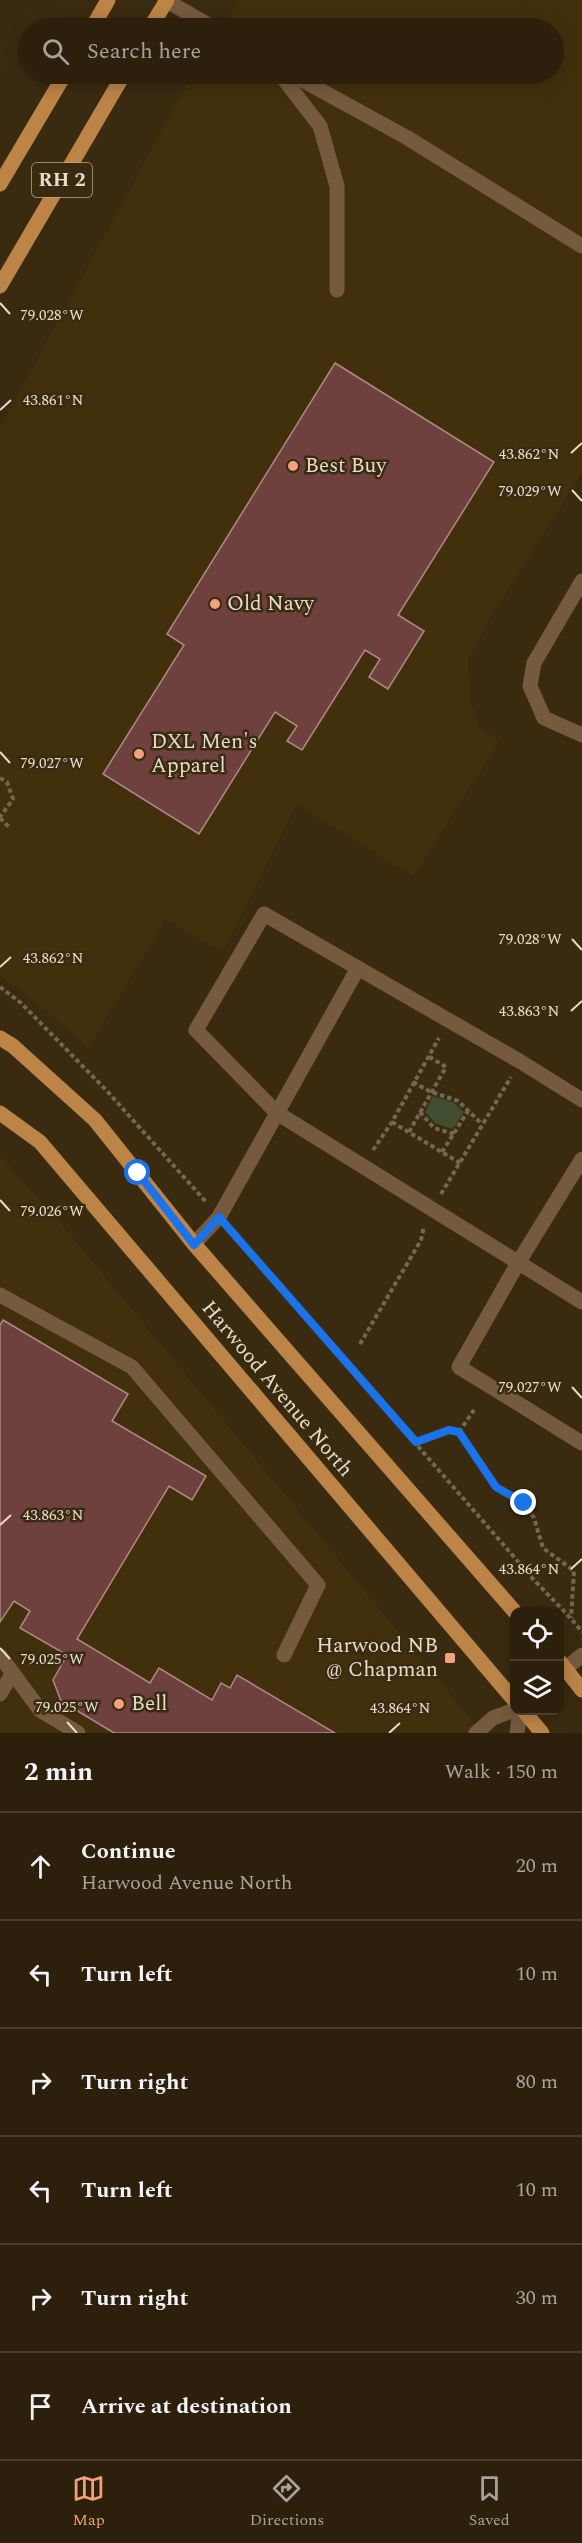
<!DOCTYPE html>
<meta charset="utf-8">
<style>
body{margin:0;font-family:Spectral,serif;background:#382d1a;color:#f1f3f6}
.controls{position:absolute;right:18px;bottom:18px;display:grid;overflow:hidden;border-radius:12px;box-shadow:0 3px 15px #0003}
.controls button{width:54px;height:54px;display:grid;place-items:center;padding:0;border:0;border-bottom:2px solid #483e2d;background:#2c200c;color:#f1f3f6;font:30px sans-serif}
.stop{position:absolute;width:18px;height:18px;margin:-14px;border:4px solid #1a73e8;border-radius:50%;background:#fff}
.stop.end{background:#1a73e8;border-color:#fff;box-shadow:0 2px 6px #0008}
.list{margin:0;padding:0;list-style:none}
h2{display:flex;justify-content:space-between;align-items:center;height:78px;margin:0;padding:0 24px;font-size:26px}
h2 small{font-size:20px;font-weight:400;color:#a6a39d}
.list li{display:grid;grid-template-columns:39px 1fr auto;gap:18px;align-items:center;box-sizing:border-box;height:108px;padding:0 24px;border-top:2px solid #483e2d}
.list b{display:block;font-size:22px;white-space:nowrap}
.list p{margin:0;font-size:20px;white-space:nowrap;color:#a6a39d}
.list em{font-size:20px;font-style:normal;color:#a6a39d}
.icon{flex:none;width:33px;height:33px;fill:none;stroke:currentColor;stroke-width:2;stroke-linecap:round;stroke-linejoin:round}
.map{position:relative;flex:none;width:582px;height:1733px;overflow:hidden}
.search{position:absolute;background:#2c200c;box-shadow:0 3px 15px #0003;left:18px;right:18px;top:18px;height:66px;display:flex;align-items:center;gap:15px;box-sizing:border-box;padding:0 21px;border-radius:33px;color:#a6a39d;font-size:22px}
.sheet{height:726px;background:#2c200c}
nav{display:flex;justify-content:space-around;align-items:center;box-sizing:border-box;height:84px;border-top:2px solid #483e2d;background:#2c200c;font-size:16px;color:#a6a39d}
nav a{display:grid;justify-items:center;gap:3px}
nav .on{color:#f0a27a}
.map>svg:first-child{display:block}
.built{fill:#42300c}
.green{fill:#414e31}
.building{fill:#6e413f;stroke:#ae8986;stroke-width:1.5}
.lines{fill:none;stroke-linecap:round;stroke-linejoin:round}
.path{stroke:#746750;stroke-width:4;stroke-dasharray:4.5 3;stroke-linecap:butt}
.minor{stroke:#765a3e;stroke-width:15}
.major{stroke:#bd8448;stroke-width:15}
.route{stroke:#1a73e8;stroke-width:8}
.ticks{fill:none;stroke:#e7ddce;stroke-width:2}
.poi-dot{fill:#f0a27a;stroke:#3a2b10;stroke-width:2}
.labels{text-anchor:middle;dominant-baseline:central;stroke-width:5;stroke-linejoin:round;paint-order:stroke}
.shield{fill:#3a2b10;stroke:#b3a895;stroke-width:1.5}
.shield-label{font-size:20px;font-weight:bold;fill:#e7ddce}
.poi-label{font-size:21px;fill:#e7ddce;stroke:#3a2b10;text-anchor:start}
.street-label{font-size:21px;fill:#e7ddce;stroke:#3a2b10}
.ticks-label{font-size:15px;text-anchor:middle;fill:#e7ddce;stroke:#3a2b10;stroke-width:5;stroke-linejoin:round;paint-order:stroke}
</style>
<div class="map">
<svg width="582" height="1733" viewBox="0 0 582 1733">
<rect width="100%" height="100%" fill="#3a2b10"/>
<g class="built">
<polygon points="240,0 582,0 582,473 487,623 468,659 470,702 479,726 499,742 413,876 297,804 222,952 166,919 88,1048 42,1007 0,975 0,428 193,74 554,74 554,28 222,28"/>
<polygon points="0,1156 68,1232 482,1733 0,1733"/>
</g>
<polygon class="green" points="433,1096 453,1102 464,1112 453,1129 436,1124 425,1112"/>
<g class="building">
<polygon points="335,363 494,462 398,615 424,631 388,689 369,677 380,659 365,650 302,750 287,741 297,726 275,712 199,834 103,774 184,645 167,634"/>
<polygon points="3,1320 128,1394 112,1421 206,1476 192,1500 169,1486 77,1639 150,1683 159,1668 212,1700 221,1683 230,1688 237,1675 335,1733 114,1733 61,1701 53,1680 67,1655 20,1628 30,1611 14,1601 0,1622 0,1325"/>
</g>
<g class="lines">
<g class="path">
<polyline points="0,778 7,782 13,799 0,817"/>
<polyline points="0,818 10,828"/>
<polyline points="0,987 21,1003 107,1091 207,1203"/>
<polyline points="413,1082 429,1091 458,1101 482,1124"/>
<polyline points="420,1112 434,1128 454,1134"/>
<polyline points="392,1122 460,1163"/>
<polyline points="409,1132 446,1067 428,1056"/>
<polyline points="373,1150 392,1122 439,1038"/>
<polyline points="442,1152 468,1111"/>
<polyline points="441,1194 511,1077"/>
<path d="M231 1231 528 1573C545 1593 567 1612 582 1632"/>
<polyline points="360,1344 421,1240 424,1226"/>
<polyline points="459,1432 474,1410"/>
<polyline points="416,1442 449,1430 459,1432 496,1487 524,1503 534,1518 543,1548 574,1571 571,1618"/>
</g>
<g class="minor">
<polyline points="165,0 214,28"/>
<polyline points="280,74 320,126 337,186 337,290"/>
<polyline points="291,74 406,137 582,246"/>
<polyline points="582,581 534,663 530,686 544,718 582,735"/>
<polyline points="582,1100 521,1062 264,914 196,1030 277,1113 582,1302"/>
<polyline points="582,1159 518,1263 459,1367 582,1443"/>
<polyline points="194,1244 219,1217 358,968"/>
<polyline points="0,1295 132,1367 318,1585 284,1655"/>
<polyline points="0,1656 40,1710 78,1733"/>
<polyline points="560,1673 582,1655"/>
<polyline points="0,1694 12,1674"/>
<polyline points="476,1733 493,1718 514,1710"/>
<polyline points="517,1733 520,1710"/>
</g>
<g class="major">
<polyline points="92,28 108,0"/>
<polyline points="150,28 167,0"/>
<polyline points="0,184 65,74"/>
<polyline points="0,286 124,74"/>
<polyline points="0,1038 13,1046 95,1120 194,1244 515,1612"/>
<polyline points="0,1113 40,1142 514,1700"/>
<polyline points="560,1662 582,1690"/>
<polyline points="523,1710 542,1733"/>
</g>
</g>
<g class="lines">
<polyline class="route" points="138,1173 194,1245 219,1217 416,1442 449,1430 459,1432 496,1487 524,1503"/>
</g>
<path class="ticks" d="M0 303 10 314M0 410 11 400M571 453 582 443M572 490 582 501M0 752 10 763M572 939 582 950M0 967 11 957M571 1011 582 1001M0 1200 10 1211M572 1387 582 1398M0 1525 11 1515M571 1569 582 1559M0 1648 10 1659M67 1722 77 1733M389 1733 400 1723"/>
<g class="poi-dot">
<circle cx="293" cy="466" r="6"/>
<circle cx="215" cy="604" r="6"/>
<circle cx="139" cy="754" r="6"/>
<rect x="444" y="1652" width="12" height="12" rx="3"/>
<circle cx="119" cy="1704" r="6"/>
</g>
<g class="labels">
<rect class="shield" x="32" y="163" width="60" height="34" rx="4.5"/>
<g class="shield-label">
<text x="62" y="180">RH 2</text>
</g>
<g class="poi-label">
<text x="305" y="466">Best Buy</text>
<text x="227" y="604">Old Navy</text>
<text x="151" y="742">DXL Men's<tspan x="151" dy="24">Apparel</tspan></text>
<text x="438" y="1646" text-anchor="end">Harwood NB<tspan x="438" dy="24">@ Chapman</tspan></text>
<text x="131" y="1704">Bell</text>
</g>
<g class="street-label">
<text transform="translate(277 1389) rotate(50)">Harwood Avenue North</text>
</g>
</g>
<g class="ticks-label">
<text x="52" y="320">79.028°W</text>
<text x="53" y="405">43.861°N</text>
<text x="529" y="459">43.862°N</text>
<text x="530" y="496">79.029°W</text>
<text x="52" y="768">79.027°W</text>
<text x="530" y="944">79.028°W</text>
<text x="53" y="963">43.862°N</text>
<text x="529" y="1016">43.863°N</text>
<text x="52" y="1216">79.026°W</text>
<text x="530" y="1392">79.027°W</text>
<text x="53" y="1520">43.863°N</text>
<text x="529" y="1574">43.864°N</text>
<text x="52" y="1664">79.025°W</text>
<text x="67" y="1712">79.025°W</text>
<text x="400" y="1713">43.864°N</text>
</g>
</svg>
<div class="controls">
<button><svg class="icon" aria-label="locate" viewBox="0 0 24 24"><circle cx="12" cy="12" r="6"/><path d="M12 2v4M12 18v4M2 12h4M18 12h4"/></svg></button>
<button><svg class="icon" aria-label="layers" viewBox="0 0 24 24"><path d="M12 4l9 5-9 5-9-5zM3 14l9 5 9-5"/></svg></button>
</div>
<div class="stop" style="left:138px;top:1173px"></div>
<div class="stop end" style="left:524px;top:1503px"></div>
<div class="search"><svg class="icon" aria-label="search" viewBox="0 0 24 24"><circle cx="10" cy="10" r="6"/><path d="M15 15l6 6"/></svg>Search here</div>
</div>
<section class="sheet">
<h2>2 min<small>Walk · 150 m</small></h2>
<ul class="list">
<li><svg class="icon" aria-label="ahead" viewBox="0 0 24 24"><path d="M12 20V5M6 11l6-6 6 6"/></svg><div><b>Continue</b><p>Harwood Avenue North</p></div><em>20 m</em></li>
<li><svg class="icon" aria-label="left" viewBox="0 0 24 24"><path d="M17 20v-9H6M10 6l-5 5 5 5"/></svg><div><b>Turn left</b></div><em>10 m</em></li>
<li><svg class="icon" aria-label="right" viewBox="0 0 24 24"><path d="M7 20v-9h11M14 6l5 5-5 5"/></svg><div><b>Turn right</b></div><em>80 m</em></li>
<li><svg class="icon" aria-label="left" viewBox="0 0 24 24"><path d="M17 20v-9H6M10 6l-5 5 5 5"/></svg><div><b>Turn left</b></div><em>10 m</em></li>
<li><svg class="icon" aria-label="right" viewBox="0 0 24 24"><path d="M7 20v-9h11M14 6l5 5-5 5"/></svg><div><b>Turn right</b></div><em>30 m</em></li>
<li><svg class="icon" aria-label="arrive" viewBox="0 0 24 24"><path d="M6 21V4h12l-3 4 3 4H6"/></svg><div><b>Arrive at destination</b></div></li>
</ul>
</section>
<nav>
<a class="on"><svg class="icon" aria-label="map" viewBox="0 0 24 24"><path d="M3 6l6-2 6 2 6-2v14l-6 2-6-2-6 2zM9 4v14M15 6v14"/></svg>Map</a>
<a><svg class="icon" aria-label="directions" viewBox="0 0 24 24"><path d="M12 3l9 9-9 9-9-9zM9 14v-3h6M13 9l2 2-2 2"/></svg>Directions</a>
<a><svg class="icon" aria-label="saved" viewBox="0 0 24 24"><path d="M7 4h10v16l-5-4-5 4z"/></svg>Saved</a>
</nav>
